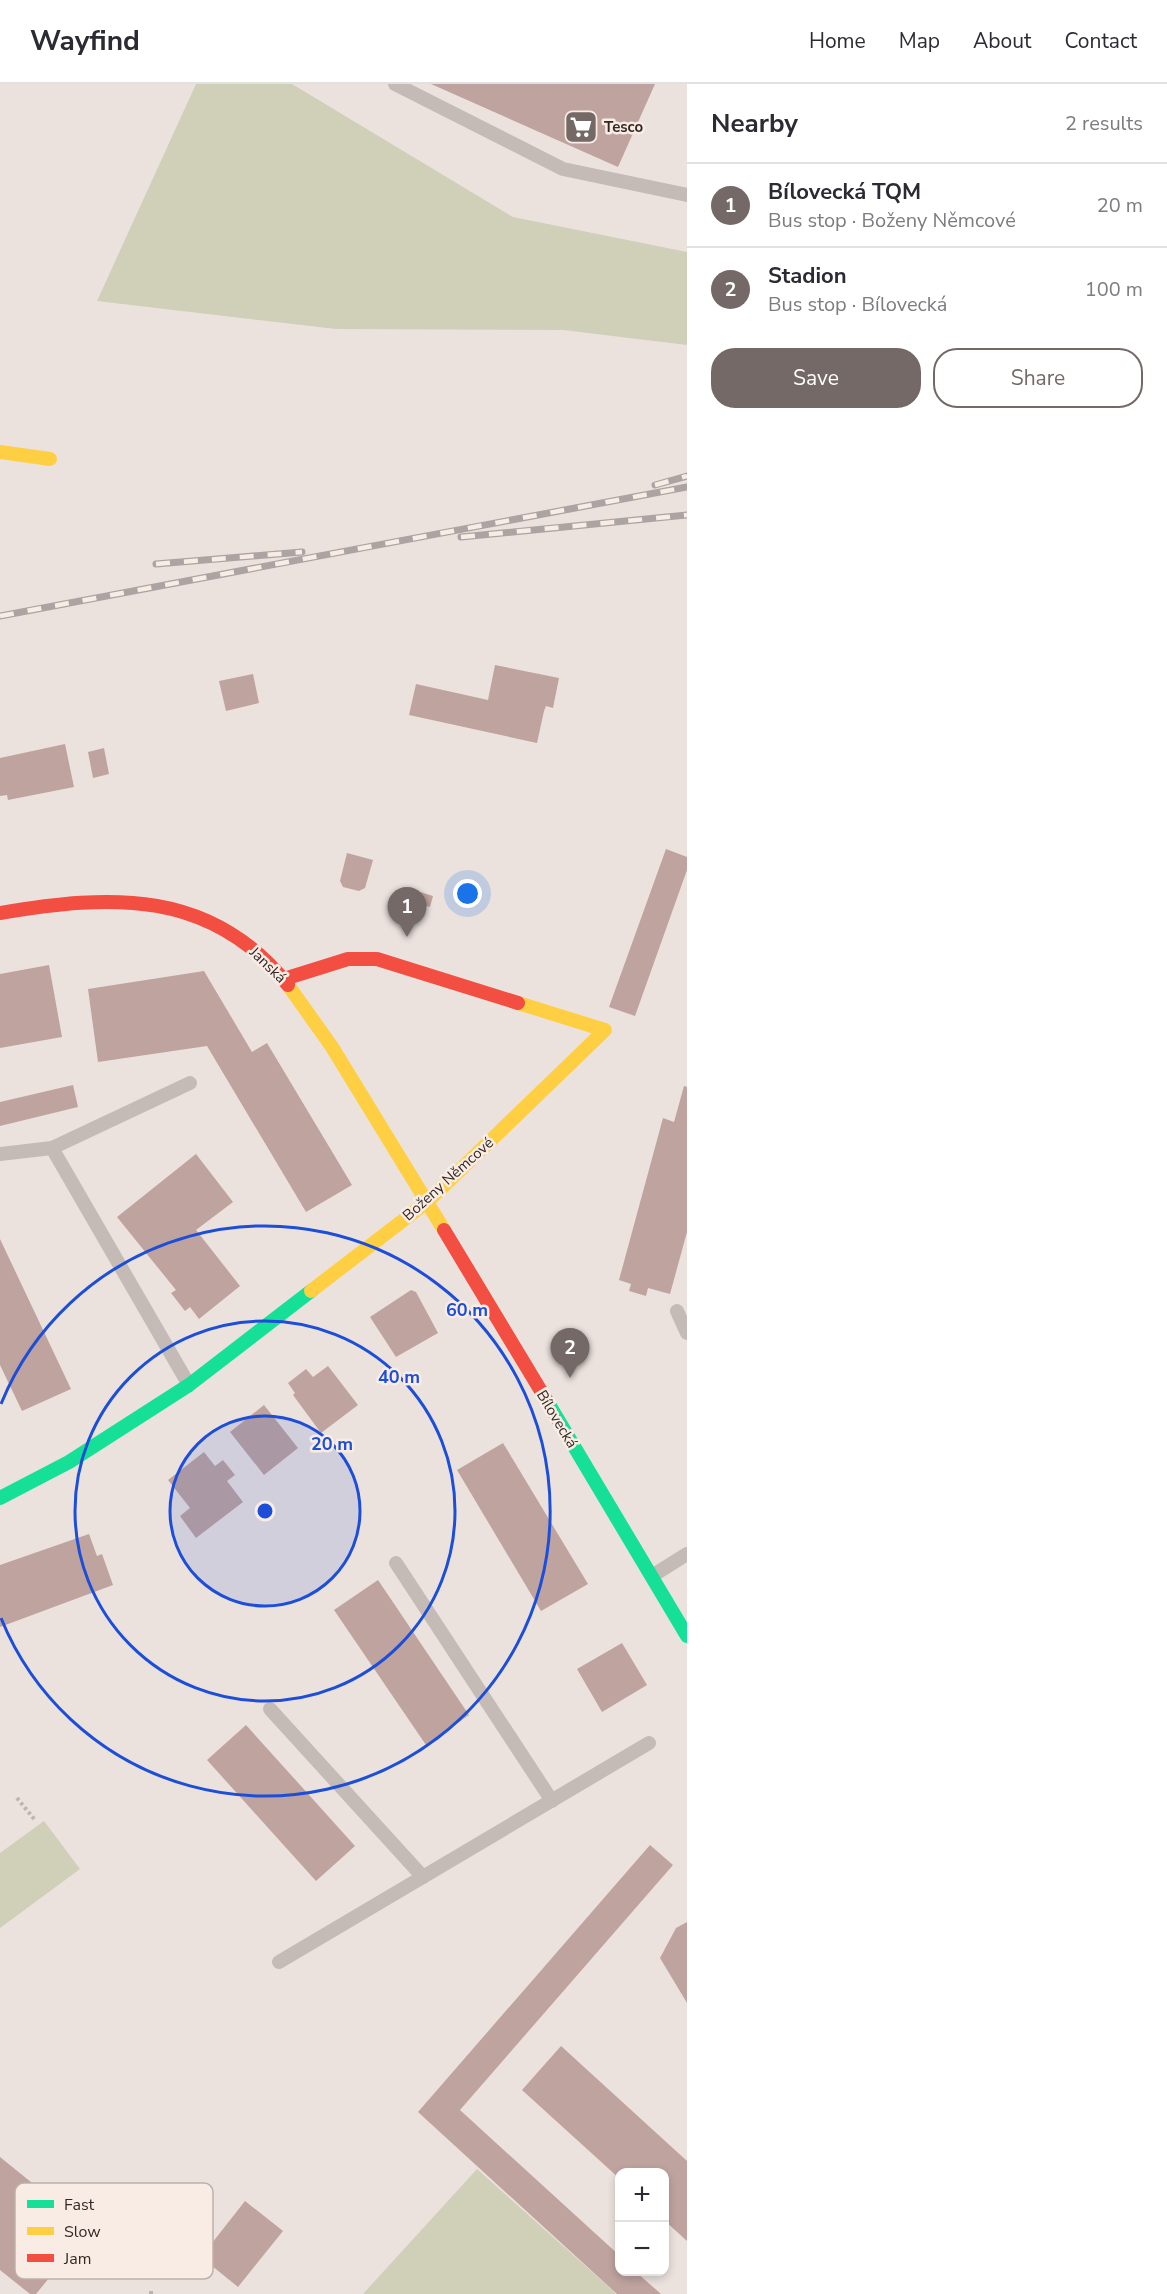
<!DOCTYPE html>
<meta charset="utf-8">
<style>
body{margin:0;font-family:"Nunito Sans",sans-serif;background:#f2f2f3;color:#2b2b33}
.controls{position:absolute;right:18px;bottom:18px;display:grid;overflow:hidden;border-radius:12px;box-shadow:0 3px 9px #0003}
.controls button{width:54px;height:54px;display:grid;place-items:center;padding:0;border:0;border-bottom:2px solid #e1e1e2;background:#fff;color:#2b2b33;font:30px sans-serif}
.you{position:absolute;left:468px;top:810px;width:21px;height:21px;margin:-15px;border:4px solid #fff;border-radius:50%;background:#1a73e8;box-shadow:0 0 0 9px #1a73e833}
.badge{display:grid;place-items:center;width:39px;height:39px;border-radius:50%;background:#746966;color:#fff;font-size:20px;font-weight:700}
.pin{position:absolute;translate:-50% -50px;filter:drop-shadow(0 2px 3px #0008)}
.pin::after{content:'';position:absolute;top:32px;width:21px;height:18px;background:inherit;clip-path:polygon(0 0,100% 0,50% 100%)}
.list{margin:0;padding:0;list-style:none}
h2{display:flex;justify-content:space-between;align-items:center;height:78px;margin:0;padding:0 24px;font-size:26px}
h2 small{font-size:20px;font-weight:400;color:#7c7c81}
.list li{display:grid;grid-template-columns:39px 1fr auto;gap:18px;align-items:center;box-sizing:border-box;height:84px;padding:0 24px;border-top:2px solid #e1e1e2}
.list b{display:block;font-size:22px;white-space:nowrap}
.list p{margin:0;font-size:20px;white-space:nowrap;color:#7c7c81}
.list em{font-size:20px;font-style:normal;color:#7c7c81}
.actions{display:flex;gap:12px;padding:18px 24px}
.actions a{flex:1;padding:14px 0;border:2px solid #746966;border-radius:24px;text-align:center;font-size:21px;color:#746966}
.actions .main{background:#746966;color:#fff}
.map{position:relative;flex:none;width:687px;height:2210px;overflow:hidden}
header{display:flex;align-items:center;gap:36px;box-sizing:border-box;height:84px;padding:0 30px;background:#fff;border-bottom:2px solid #e1e1e2}
header strong{font-size:28px}
nav{display:flex;gap:33px;margin-inline-start:auto;font-size:21px}
main{display:flex}
aside{flex:1;background:#fff}
.map>svg:first-child{display:block}
.green{fill:#d0cfb8}
.building{fill:#bfa39f}
.lines{fill:none;stroke-linecap:round;stroke-linejoin:round}
.path{stroke:#bdb3af;stroke-width:4;stroke-dasharray:3 3;stroke-linecap:butt}
.lane{stroke:#c4bbb7;stroke-width:14}
.fast{stroke:#16e098;stroke-width:14}
.slow{stroke:#ffcf43;stroke-width:14}
.jam{stroke:#f24e42;stroke-width:14}
.rail-casing{stroke:#aba4a2;stroke-width:7}
.rail{stroke:#f9ece4;stroke-width:4.5;stroke-dasharray:14;stroke-linecap:butt}
.ring{fill:none;stroke:#1d4ed8;stroke-width:3}
.labels{text-anchor:middle;dominant-baseline:central;stroke-width:5;stroke-linejoin:round;paint-order:stroke}
.poi-label{font-size:15px;font-weight:bold;fill:#342826;stroke:#f9ece4;text-anchor:start}
.street-label{font-size:15px;fill:#342826;stroke:#f9ece4}
.key{fill:#f9ece4;stroke:#beb1ab;stroke-width:1.5}
.key-label{font-size:16px;fill:#342826}
.centre{fill:#1d4ed8;stroke:#f9ece4;stroke-width:3}
.ring-label{font-size:18px;text-anchor:middle;font-weight:bold;fill:#1d4ed8;stroke:#f9ece4;stroke-width:5;stroke-linejoin:round;paint-order:stroke}
</style>
<header>
<strong>Wayfind</strong>
<nav><a>Home</a><a>Map</a><a>About</a><a>Contact</a></nav>
</header>
<main>
<div class="map">
<svg width="687" height="2210" viewBox="0 0 687 2210">
<rect width="100%" height="100%" fill="#ebe2de"/>
<g class="green">
<polygon points="196,0 292,0 513,133 687,168 687,261 563,246 336,245 97,217"/>
<polygon points="44,1737 80,1785 0,1844 0,1769"/>
<polygon points="477,2085 610,2204 616,2210 363,2210"/>
</g>
<g class="building">
<polygon points="431,0 655,0 618,83"/>
<polygon points="495,581 559,594 553,624 546,622 544,627 537,659 409,631 416,600 488,616"/>
<polygon points="253,590 259,619 226,627 219,597"/>
<polygon points="65,660 74,703 8,716 7,711 0,712 0,674"/>
<polygon points="104,664 109,690 93,694 88,668"/>
<polygon points="666,765 687,773 687,786 635,932 609,923"/>
<polygon points="347,769 373,776 365,804 359,807 343,803 340,797"/>
<polygon points="417,807 433,812 430,823 414,818"/>
<polygon points="49,881 62,953 0,964 0,890"/>
<polygon points="204,887 252,968 267,959 352,1101 306,1128 207,962 98,978 88,905"/>
<polygon points="73,1001 78,1023 0,1042 0,1018"/>
<polygon points="684,1002 687,1003 687,1148 670,1210 648,1204 646,1212 629,1207 631,1200 619,1196 663,1034 674,1038"/>
<polygon points="196,1070 233,1118 196,1146 240,1202 199,1235 190,1223 185,1227 171,1209 176,1206 117,1133"/>
<polygon points="0,1155 71,1305 22,1327 0,1281"/>
<polygon points="411,1206 416,1208 438,1249 396,1273 370,1233"/>
<polygon points="328,1282 358,1321 321,1349 293,1311 295,1309 288,1299 306,1285 313,1293"/>
<polygon points="264,1321 298,1364 264,1391 230,1348"/>
<polygon points="503,1359 588,1500 541,1527 457,1386"/>
<polygon points="204,1368 215,1382 223,1376 235,1391 227,1397 243,1418 196,1454 180,1432 190,1424 168,1396"/>
<polygon points="89,1450 97,1472 102,1470 113,1501 0,1543 0,1481"/>
<polygon points="378,1496 469,1631 426,1661 334,1526"/>
<polygon points="622,1559 647,1601 602,1628 577,1585"/>
<polygon points="246,1641 355,1762 316,1797 207,1676"/>
<polygon points="650,1761 673,1781 460,2026 620,2172 620,2188 636,2188 661,2210 617,2210 418,2028"/>
<polygon points="687,1838 687,1919 660,1874 676,1844"/>
<polygon points="561,1962 687,2077 687,2157 664,2136 664,2088 620,2088 620,2095 522,2006"/>
<polygon points="0,2073 89,2145 36,2210 30,2210 0,2186"/>
<polygon points="245,2117 283,2147 238,2203 201,2173"/>
</g>
<g class="lines">
<g class="path">
<polyline points="17,1714 35,1736"/>
<polyline points="151,2207 151,2210"/>
</g>
<g class="lane">
<polyline points="395,0 563,85 687,111"/>
<polyline points="52,1064 189,1301"/>
<polyline points="0,1070 52,1064 190,999"/>
<polyline points="677,1227 687,1249"/>
<polyline points="396,1479 552,1717"/>
<polyline points="652,1492 687,1470"/>
<polyline points="270,1625 423,1793"/>
<polyline points="279,1878 649,1659"/>
</g>
<g class="fast">
<polyline points="547,1317 687,1552"/>
<polyline points="0,1414 69,1378 189,1301 311,1207"/>
</g>
<g class="slow">
<polyline points="0,368 50,375"/>
<polyline points="288,901 332,963 444,1146"/>
<polyline points="311,1207 427,1118 605,946 518,919"/>
</g>
<g class="jam">
<path d="M0 829C111 810 211 805 288 901"/>
<polyline points="284,895 348,875 377,875 518,919"/>
<polyline points="444,1146 547,1317"/>
</g>
<defs>
<g id="rail">
<polyline points="655,401 687,392"/>
<polyline points="461,453 687,431"/>
<polyline points="156,480 302,468"/>
<polyline points="0,532 687,403"/>
</g>
</defs>
<use href="#rail" class="rail-casing"/>
<use href="#rail" class="rail"/>
</g>
<circle cx="265" cy="1427" r="95" fill="#1d4ed8" fill-opacity=".12"/>
<g class="ring">
<circle cx="265" cy="1427" r="95"/>
<circle cx="265" cy="1427" r="190"/>
<path d="M1 1320A285 285 0 1 1 1 1534"/>
</g>
<defs>
<symbol id="supermarket-square" viewBox="-11 -11 22 22"><rect x="-9" y="-9" width="18" height="18" rx="4" fill="#746966" stroke="#f9ece4"/><path d="M-6-5.5h2.5l.6 2H6L4.5 2H-2.5L-4.4-4H-6ZM-1.5 3.2a1.3 1.3 0 1 0 .1 0ZM3 3.2a1.3 1.3 0 1 0 .1 0Z" fill="#fff"/></symbol>
</defs>
<g fill-rule="evenodd">
<use href="#supermarket-square" x="562" y="24" width="38" height="38"/>
</g>
<g class="labels">
<g class="poi-label">
<text x="604" y="43">Tesco</text>
</g>
<g class="street-label">
<text transform="translate(268 881) rotate(44)">Janská</text>
<text transform="translate(448 1095) rotate(-42)">Boženy Němcové</text>
<text transform="translate(557 1335) rotate(59)">Bílovecká</text>
</g>
</g>
<rect x="15" y="2099" width="198" height="96" rx="9" class="key"/>
<rect x="27" y="2116" width="27" height="8" fill="#16e098"/>
<rect x="27" y="2143" width="27" height="8" fill="#ffcf43"/>
<rect x="27" y="2170" width="27" height="8" fill="#f24e42"/>
<g class="key-label">
<text x="64" y="2126">Fast</text>
<text x="64" y="2153">Slow</text>
<text x="64" y="2180">Jam</text>
</g>
<circle cx="265" cy="1427" r="9" class="centre"/>
<g class="ring-label">
<text x="467" y="1232">60 m</text>
<text x="399" y="1299">40 m</text>
<text x="332" y="1366">20 m</text>
</g>
</svg>
<div class="controls">
<button>+</button>
<button>−</button>
</div>
<div class="you"></div>
<div class="pin badge" style="left:407px;top:853px">1</div>
<div class="pin badge" style="left:570px;top:1294px">2</div>
</div>
<aside>
<h2>Nearby<small>2 results</small></h2>
<ul class="list">
<li><span class="badge">1</span><div><b>Bílovecká TQM</b><p>Bus stop · Boženy Němcové</p></div><em>20 m</em></li>
<li><span class="badge">2</span><div><b>Stadion</b><p>Bus stop · Bílovecká</p></div><em>100 m</em></li>
</ul>
<div class="actions"><a class="main">Save</a><a>Share</a></div>
</aside>
</main>
